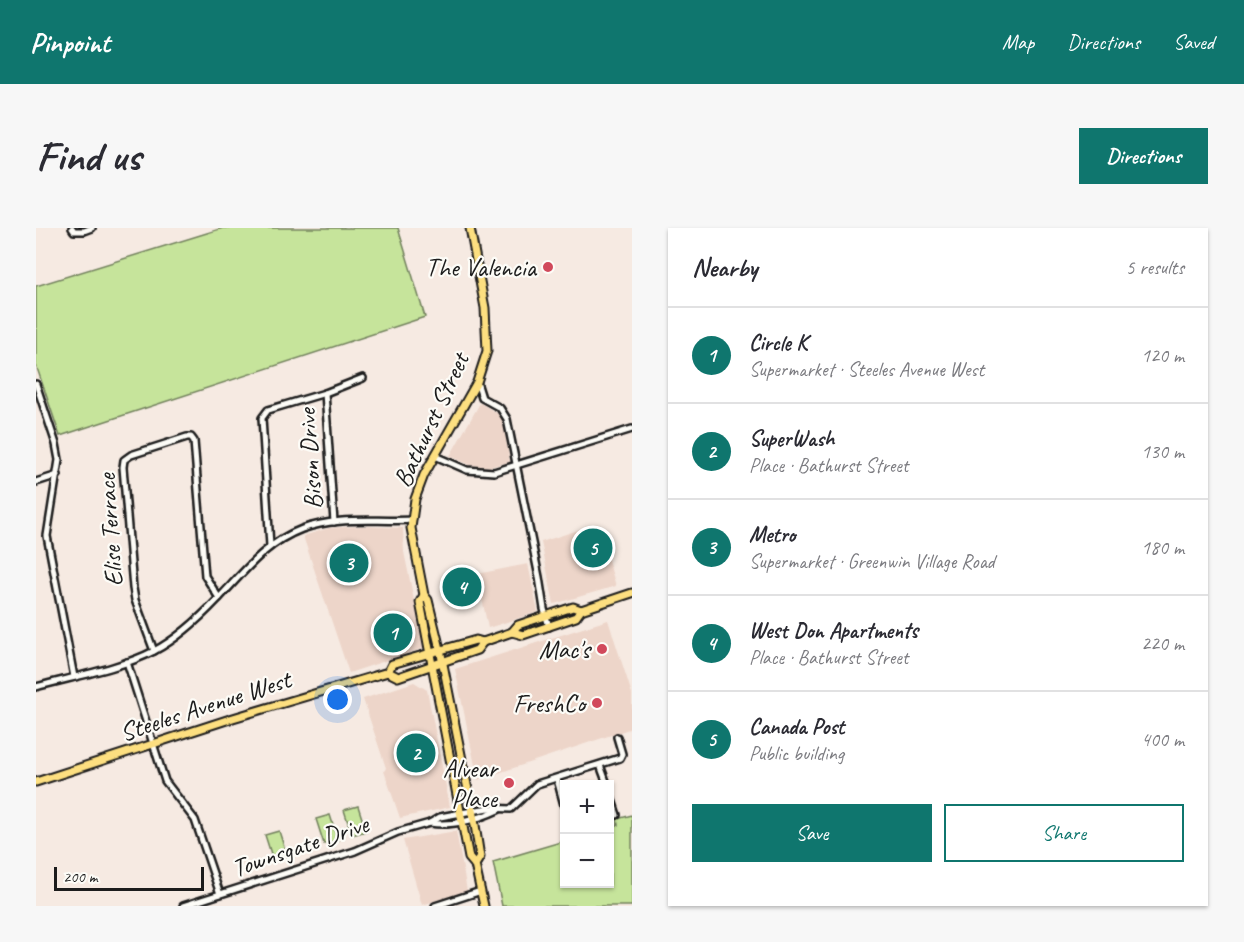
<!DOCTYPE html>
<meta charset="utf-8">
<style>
body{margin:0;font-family:Caveat,sans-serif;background:#f7f7f7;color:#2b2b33}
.controls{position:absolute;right:18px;bottom:18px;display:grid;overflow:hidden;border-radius:0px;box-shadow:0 2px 4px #0004}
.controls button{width:54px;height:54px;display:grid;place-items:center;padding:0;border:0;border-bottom:2px solid #e1e1e2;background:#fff;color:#2b2b33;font:30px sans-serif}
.scale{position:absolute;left:18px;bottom:15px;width:150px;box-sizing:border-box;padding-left:6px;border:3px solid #1c1c1c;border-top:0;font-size:16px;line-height:21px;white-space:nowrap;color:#1c1c1c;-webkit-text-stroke:4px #fdfcf7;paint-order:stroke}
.you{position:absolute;left:302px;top:472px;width:21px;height:21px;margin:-15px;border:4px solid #fff;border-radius:50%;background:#1a73e8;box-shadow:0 0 0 9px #1a73e833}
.badge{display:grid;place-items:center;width:39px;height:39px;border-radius:50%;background:#0f766e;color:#fff;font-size:20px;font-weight:700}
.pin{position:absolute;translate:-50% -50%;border:3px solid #fff;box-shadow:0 2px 6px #0006}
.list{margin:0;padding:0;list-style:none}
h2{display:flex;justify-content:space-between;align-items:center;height:78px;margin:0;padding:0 24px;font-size:26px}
h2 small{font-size:20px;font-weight:400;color:#7c7c81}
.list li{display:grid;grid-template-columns:39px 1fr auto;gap:18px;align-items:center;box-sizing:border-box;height:96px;padding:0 24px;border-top:2px solid #e1e1e2}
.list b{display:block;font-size:22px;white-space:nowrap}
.list p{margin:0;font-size:20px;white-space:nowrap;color:#7c7c81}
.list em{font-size:20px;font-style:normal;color:#7c7c81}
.actions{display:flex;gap:12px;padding:18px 24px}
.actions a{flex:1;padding:14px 0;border:2px solid #0f766e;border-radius:0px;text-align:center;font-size:21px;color:#0f766e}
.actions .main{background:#0f766e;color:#fff}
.map{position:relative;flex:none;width:596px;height:678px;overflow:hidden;border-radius:0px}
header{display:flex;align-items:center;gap:36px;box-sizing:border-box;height:84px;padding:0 30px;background:#0f766e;color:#fff}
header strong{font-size:28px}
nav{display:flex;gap:33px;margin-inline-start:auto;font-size:21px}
.intro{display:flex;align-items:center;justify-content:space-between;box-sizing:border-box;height:144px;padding:0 36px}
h1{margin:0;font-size:42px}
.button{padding:15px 27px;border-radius:0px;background:#0f766e;color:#fff;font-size:21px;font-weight:700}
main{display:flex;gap:36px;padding:0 36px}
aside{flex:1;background:#fff;border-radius:0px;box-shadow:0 2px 4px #0004}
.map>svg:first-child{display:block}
.built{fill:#edd5c9}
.green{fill:#c6e49b;stroke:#71805c;stroke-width:1.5}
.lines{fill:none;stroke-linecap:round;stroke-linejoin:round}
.minor-casing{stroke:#1c1c1c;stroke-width:10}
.major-casing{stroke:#1c1c1c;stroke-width:11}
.minor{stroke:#fdfcf7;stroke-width:5}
.major{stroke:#fddf80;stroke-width:7}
.poi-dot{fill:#d1495b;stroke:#fdfcf7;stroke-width:2}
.labels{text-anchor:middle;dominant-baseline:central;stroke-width:4.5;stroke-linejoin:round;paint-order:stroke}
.poi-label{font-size:26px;fill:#1c1c1c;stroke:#fdfcf7;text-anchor:end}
.street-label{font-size:26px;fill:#1c1c1c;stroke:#fdfcf7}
</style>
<header>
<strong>Pinpoint</strong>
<nav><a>Map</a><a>Directions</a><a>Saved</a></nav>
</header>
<div class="intro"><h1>Find us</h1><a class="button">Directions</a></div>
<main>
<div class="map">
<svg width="596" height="678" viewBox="0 0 596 678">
<rect width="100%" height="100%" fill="#f6eae2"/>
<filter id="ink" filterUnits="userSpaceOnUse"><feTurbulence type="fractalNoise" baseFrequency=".0167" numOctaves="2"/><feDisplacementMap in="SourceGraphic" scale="12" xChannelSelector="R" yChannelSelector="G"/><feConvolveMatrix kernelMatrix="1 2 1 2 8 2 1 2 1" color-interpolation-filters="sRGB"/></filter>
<g filter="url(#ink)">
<g class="built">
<polygon points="444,175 466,188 474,234 453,239 434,237 414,228"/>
<polygon points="561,296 580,358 518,376 505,314"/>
<polygon points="326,298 367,300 368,324 388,420 313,445 267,308 293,300"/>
<polygon points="492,336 502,384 452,400 441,346"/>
<polygon points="572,392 596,466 596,500 442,552 419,441"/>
<polygon points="378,454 391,462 414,579 364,590 348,543 350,540 327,471"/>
<polygon points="420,603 431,663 386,677 367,612"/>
</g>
<g class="green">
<polygon points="187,0 362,0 389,89 24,208 0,137 0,58"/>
<polygon points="322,578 330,603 316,607 308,582"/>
<polygon points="294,587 302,612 288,616 280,591"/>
<polygon points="596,587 596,678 466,678 457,634 528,613 528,656 574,656 574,599 582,597 581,591"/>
<polygon points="243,603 251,628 237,632 229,607"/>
</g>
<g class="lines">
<defs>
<g id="minor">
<polyline points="36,0 38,3 48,3 56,0"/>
<polyline points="441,154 446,170 464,180 471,191 503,349 508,381 513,399"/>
<polyline points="0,156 20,216 23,232 11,308 38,449"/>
<polyline points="289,165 298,294"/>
<polyline points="399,228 431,242 458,244 596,201"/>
<polyline points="0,254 22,247"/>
<polyline points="234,318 226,190 232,182 289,165 327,150"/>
<polyline points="118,423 99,372 97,360 87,239 88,232 95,227 151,209 155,209 158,213 169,348 183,370"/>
<polyline points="91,434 129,553 159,592 184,666"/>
<path d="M0 459C36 449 86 440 118 423 143 410 164 390 182 371 208 344 229 315 266 301 301 288 338 294 375 292"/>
<polyline points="564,537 571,556"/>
<polyline points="521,551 528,577"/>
<polyline points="574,566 581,587"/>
<path d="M394 595C415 599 443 591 462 582"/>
<polyline points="147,678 319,623 362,604 394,595 404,589 452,580 475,581 501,556 584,530 586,526 581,509"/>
<polyline points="399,678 445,663"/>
</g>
<g id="major">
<polyline points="434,0 449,80 451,123 441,154 388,247 379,271 375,300 388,367 392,372 404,421 439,597 444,629 439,637"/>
<polyline points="388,367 384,374 433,630 439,637 448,678"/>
<polyline points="476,404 487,407 540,389 545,382"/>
<polyline points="352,444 356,436 440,412 447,414 476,404 482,397 537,379 545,382 596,365"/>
<polyline points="0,554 197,490 352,444 362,449 441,422 447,414"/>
</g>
</defs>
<use href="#minor" class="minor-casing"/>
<use href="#major" class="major-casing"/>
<use href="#minor" class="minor"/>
<use href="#major" class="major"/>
</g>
</g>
<g class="poi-dot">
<circle cx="512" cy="39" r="6"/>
<circle cx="566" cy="421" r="6"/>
<circle cx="561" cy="475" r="6"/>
<circle cx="473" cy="555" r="6"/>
</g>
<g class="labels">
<g class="poi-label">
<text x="500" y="39">The Valencia</text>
<text x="554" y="421">Mac's</text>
<text x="549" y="475">FreshCo</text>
<text x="461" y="540">Alvear<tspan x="461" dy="30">Place</tspan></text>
</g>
<g class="street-label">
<text transform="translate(395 192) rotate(-65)">Bathurst Street</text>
<text transform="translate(274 231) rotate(-94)">Bison Drive</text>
<text transform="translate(74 302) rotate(-94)">Elise Terrace</text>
<text transform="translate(169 478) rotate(-18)">Steeles Avenue West</text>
<text transform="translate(264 618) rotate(-19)">Townsgate Drive</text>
</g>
</g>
</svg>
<div class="controls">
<button>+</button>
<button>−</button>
</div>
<div class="scale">200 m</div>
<div class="you"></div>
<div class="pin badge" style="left:357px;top:405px">1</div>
<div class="pin badge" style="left:380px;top:525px">2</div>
<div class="pin badge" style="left:313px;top:335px">3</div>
<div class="pin badge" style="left:426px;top:359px">4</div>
<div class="pin badge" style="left:557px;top:320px">5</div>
</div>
<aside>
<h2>Nearby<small>5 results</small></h2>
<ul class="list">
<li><span class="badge">1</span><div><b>Circle K</b><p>Supermarket · Steeles Avenue West</p></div><em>120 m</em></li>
<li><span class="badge">2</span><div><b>SuperWash</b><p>Place · Bathurst Street</p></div><em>130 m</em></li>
<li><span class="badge">3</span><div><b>Metro</b><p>Supermarket · Greenwin Village Road</p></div><em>180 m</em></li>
<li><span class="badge">4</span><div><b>West Don Apartments</b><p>Place · Bathurst Street</p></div><em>220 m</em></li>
<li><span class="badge">5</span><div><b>Canada Post</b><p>Public building</p></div><em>400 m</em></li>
</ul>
<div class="actions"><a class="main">Save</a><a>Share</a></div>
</aside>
</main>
